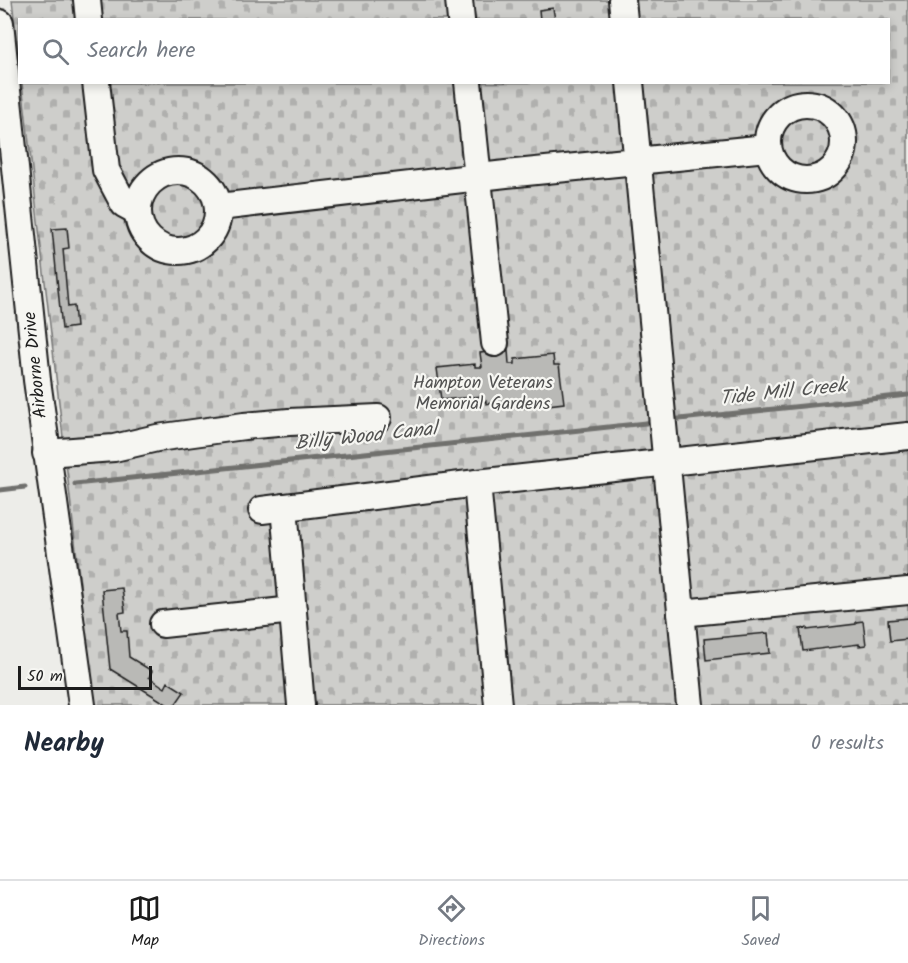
<!DOCTYPE html>
<style>
body{margin:0;font-family:Kalam,sans-serif;background:#f6f6f7;color:#1f2937}
.scale{position:absolute;left:18px;bottom:15px;width:134px;box-sizing:border-box;padding-left:6px;border:3px solid #1c1c1c;border-top:0;font-size:16px;line-height:21px;white-space:nowrap;color:#1c1c1c;-webkit-text-stroke:4px #f6f6f2;paint-order:stroke}
.list{margin:0;padding:0;list-style:none}
h2{display:flex;justify-content:space-between;align-items:center;height:78px;margin:0;padding:0 24px;font-size:26px}
h2 small{font-size:20px;font-weight:400;color:#747a83}
.icon{flex:none;width:33px;height:33px;fill:none;stroke:currentColor;stroke-width:2;stroke-linecap:round;stroke-linejoin:round}
.map{position:relative;flex:none;width:908px;height:705px;overflow:hidden}
.search{position:absolute;background:#fff;box-shadow:0 3px 9px #0003;left:18px;right:18px;top:18px;height:66px;display:flex;align-items:center;gap:15px;box-sizing:border-box;padding:0 21px;border-radius:0px;color:#747a83;font-size:22px}
.sheet{height:174px;background:#fff}
nav{display:flex;justify-content:space-around;align-items:center;box-sizing:border-box;height:84px;border-top:2px solid #e0e1e3;background:#fff;font-size:16px;color:#747a83}
nav a{display:grid;justify-items:center;gap:3px}
nav .on{color:#1c1c1c}
.map>svg:first-child{display:block}
.cemetery{fill:url(#cemetery-stones);stroke:#757574;stroke-width:1.5}
.lines{fill:none;stroke-linecap:round;stroke-linejoin:round}
.stream{stroke:#6f6f6d;stroke-width:5}
.building{fill:#b9b9b6;stroke:#1c1c1c;stroke-width:1.5}
.minor-casing{stroke:#1c1c1c;stroke-width:30}
.minor{stroke:#f6f6f2;stroke-width:26}
.labels{text-anchor:middle;dominant-baseline:central;stroke-width:4.5;stroke-linejoin:round;paint-order:stroke}
.street-label{font-size:18px;fill:#1c1c1c;stroke:#f6f6f2}
.park-label{font-size:18px;fill:#515151;stroke:#f6f6f2}
.water-label{font-size:20px;font-style:italic;fill:#535352;stroke:#f6f6f2}
</style>
<div class="map">
<svg width="908" height="705" viewBox="0 0 908 705">
<defs>
<pattern id="cemetery-stones" width="16" height="16" patternUnits="userSpaceOnUse" patternTransform="scale(1.5)"><rect width="16" height="16" fill="#cececb"/><path d="M2 7V4a2 2 0 0 1 4 0v3zM10 15v-3a2 2 0 0 1 4 0v3z" fill="#b0b0ae"/></pattern>
</defs>
<rect width="100%" height="100%" fill="#edede9"/>
<filter id="ink" filterUnits="userSpaceOnUse"><feTurbulence type="fractalNoise" baseFrequency=".0167" numOctaves="2"/><feDisplacementMap in="SourceGraphic" scale="12" xChannelSelector="R" yChannelSelector="G"/><feConvolveMatrix kernelMatrix="1 2 1 2 8 2 1 2 1" color-interpolation-filters="sRGB"/></filter>
<g filter="url(#ink)">
<polygon class="cemetery" points="12,0 908,0 908,705 94,705 22,83 888,82 888,20 20,20 19,62"/>
<g class="lines">
<g class="stream">
<polyline points="670,420 908,395"/>
<polyline points="75,484 655,422"/>
<polyline points="0,490 25,487"/>
</g>
</g>
<g class="building">
<polygon points="553,8 555,20 540,20 539,10"/>
<polygon points="67,228 69,248 63,249 68,307 74,306 76,327 62,329 52,229"/>
<polygon points="508,350 509,364 515,364 515,359 553,355 554,365 559,365 564,403 523,408 522,399 486,404 486,401 484,402 483,396 441,400 437,368 475,364 475,367 482,367 480,353"/>
<polygon points="122,588 125,612 119,613 121,631 127,631 129,657 152,671 149,677 165,688 168,682 184,692 175,705 168,705 110,669 102,590"/>
<polygon points="908,618 908,639 890,641 888,620"/>
<polygon points="863,621 866,645 859,646 859,644 803,651 800,629 807,628 807,630 856,624 856,622"/>
<polygon points="768,633 770,653 706,660 704,639"/>
</g>
<g class="lines">
<defs>
<g id="minor">
<polyline points="87,0 89,20"/>
<polyline points="459,0 461,20"/>
<polyline points="622,0 624,20"/>
<polyline points="0,23 37,380 82,705"/>
<polyline points="96,82 106,170 124,204 137,211"/>
<polyline points="468,82 495,343"/>
<polyline points="630,82 690,705"/>
<circle cx="806" cy="142" r="38"/>
<circle cx="178" cy="211" r="40"/>
<polyline points="219,207 506,174 767,148"/>
<polyline points="46,453 114,448 157,438 244,426 289,422 378,418"/>
<polyline points="477,483 498,705"/>
<polyline points="284,507 301,705"/>
<polyline points="262,510 477,483 908,436"/>
<polyline points="681,613 908,591"/>
<polyline points="163,624 293,610"/>
</g>
</defs>
<use href="#minor" class="minor-casing"/>
<use href="#minor" class="minor"/>
</g>
</g>
<g class="labels">
<g class="street-label">
<text transform="translate(36 365) rotate(-96)">Airborne Drive</text>
</g>
<g class="park-label">
<text x="483" y="383">Hampton Veterans<tspan x="483" dy="21">Memorial Gardens</tspan></text>
</g>
<g class="water-label">
<text transform="translate(783 393) rotate(-6)">Tide Mill Creek</text>
<text transform="translate(366 437) rotate(-6)">Billy Wood Canal</text>
</g>
</g>
</svg>
<div class="scale">50 m</div>
<div class="search"><svg class="icon" aria-label="search" viewBox="0 0 24 24"><circle cx="10" cy="10" r="6"/><path d="M15 15l6 6"/></svg>Search here</div>
</div>
<section class="sheet">
<h2>Nearby<small>0 results</small></h2>
<ul class="list">
</ul>
</section>
<nav>
<a class="on"><svg class="icon" aria-label="map" viewBox="0 0 24 24"><path d="M3 6l6-2 6 2 6-2v14l-6 2-6-2-6 2zM9 4v14M15 6v14"/></svg>Map</a>
<a><svg class="icon" aria-label="directions" viewBox="0 0 24 24"><path d="M12 3l9 9-9 9-9-9zM9 14v-3h6M13 9l2 2-2 2"/></svg>Directions</a>
<a><svg class="icon" aria-label="saved" viewBox="0 0 24 24"><path d="M7 4h10v16l-5-4-5 4z"/></svg>Saved</a>
</nav>
